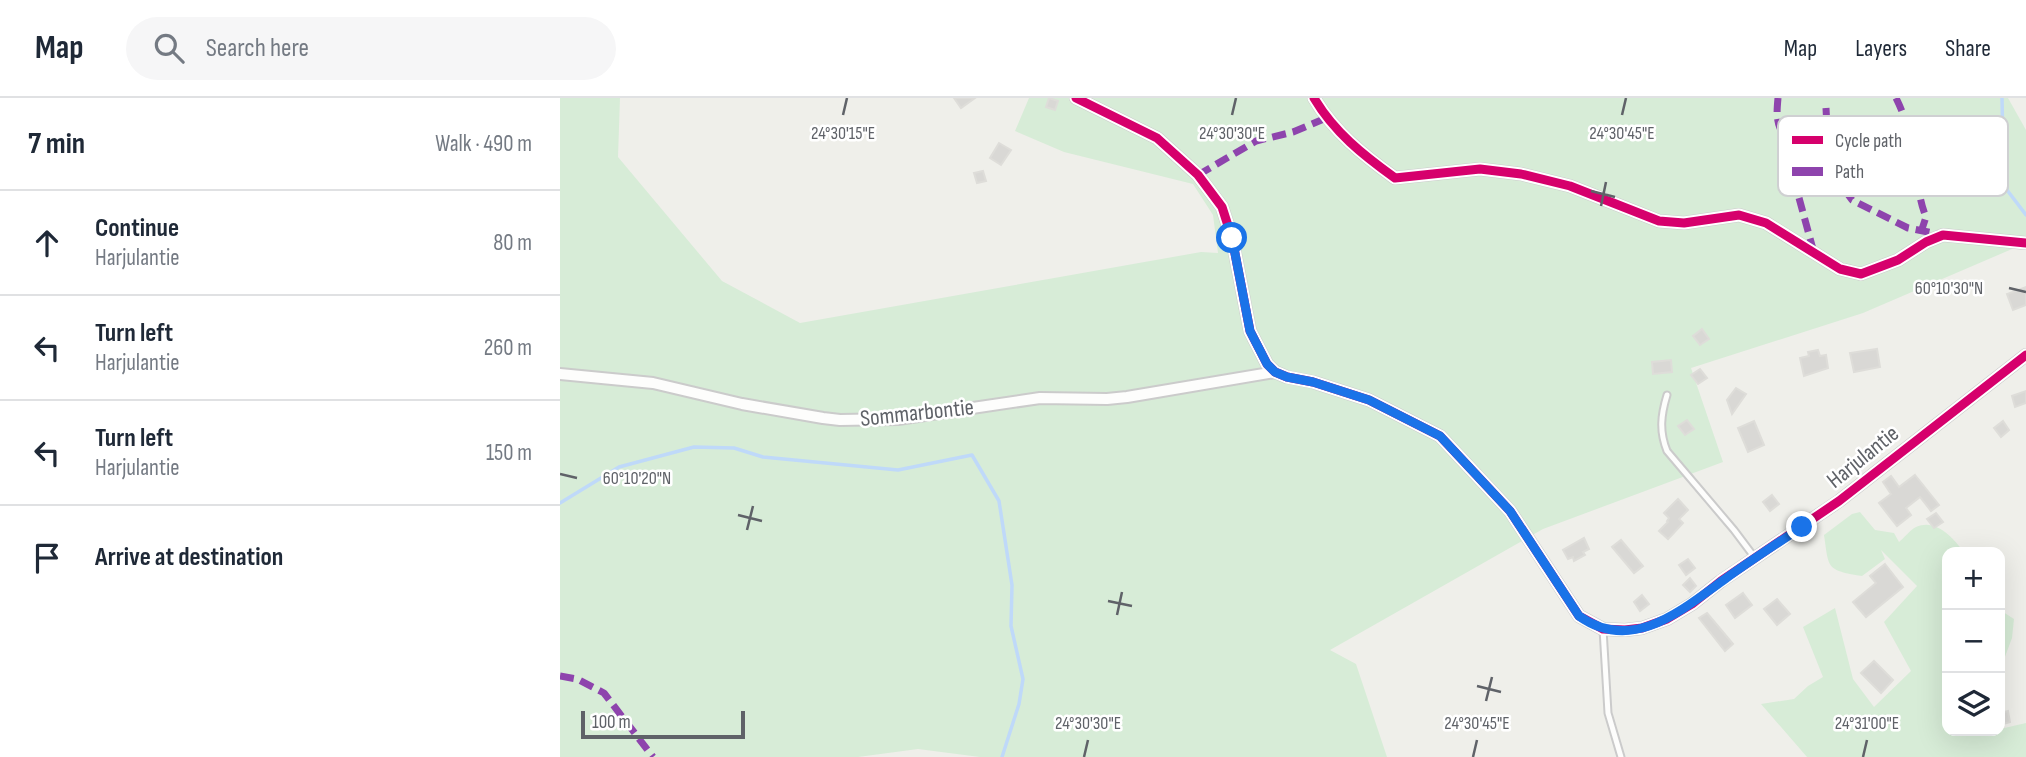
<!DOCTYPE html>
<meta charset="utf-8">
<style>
body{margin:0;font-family:"Sofia Sans Condensed",sans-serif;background:#f6f6f7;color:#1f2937}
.controls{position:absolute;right:21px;bottom:21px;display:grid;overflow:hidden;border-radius:14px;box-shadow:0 7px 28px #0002}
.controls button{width:63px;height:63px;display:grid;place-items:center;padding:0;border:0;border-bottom:2px solid #e0e1e3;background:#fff;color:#1f2937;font:35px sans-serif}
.scale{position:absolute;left:21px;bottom:18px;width:164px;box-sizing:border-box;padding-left:7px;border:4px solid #5f6268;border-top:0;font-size:19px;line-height:24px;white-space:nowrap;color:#5f6268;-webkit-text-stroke:5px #fff;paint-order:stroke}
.stop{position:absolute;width:21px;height:21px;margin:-16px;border:5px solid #1a73e8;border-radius:50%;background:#fff}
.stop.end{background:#1a73e8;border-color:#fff;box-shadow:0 2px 7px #0008}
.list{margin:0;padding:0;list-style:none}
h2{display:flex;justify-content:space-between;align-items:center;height:91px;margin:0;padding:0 28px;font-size:30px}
h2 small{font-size:23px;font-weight:400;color:#747a83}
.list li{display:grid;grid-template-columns:46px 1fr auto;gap:21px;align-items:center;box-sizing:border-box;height:105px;padding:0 28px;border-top:2px solid #e0e1e3}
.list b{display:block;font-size:26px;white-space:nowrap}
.list p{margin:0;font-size:23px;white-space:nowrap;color:#747a83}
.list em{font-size:23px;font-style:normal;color:#747a83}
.icon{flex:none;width:38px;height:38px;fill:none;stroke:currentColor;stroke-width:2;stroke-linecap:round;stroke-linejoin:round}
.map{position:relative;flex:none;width:1466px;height:659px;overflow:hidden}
header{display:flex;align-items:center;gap:42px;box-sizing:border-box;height:98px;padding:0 35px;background:#fff;border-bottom:2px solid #e0e1e3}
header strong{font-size:33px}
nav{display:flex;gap:38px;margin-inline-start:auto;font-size:24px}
.search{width:490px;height:63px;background:#f6f6f7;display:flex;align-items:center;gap:18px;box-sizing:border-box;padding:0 24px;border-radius:38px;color:#747a83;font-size:26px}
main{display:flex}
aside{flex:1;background:#fff}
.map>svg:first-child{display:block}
.green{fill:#d7ecd7}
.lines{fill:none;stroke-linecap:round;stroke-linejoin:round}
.stream{stroke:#bfd9f9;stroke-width:3.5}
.building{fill:#d9d8d5;stroke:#deddd9;stroke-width:2}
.service-casing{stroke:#cbcbcb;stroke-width:9}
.minor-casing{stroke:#cbcbcb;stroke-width:14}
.service{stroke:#fdfdfc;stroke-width:5}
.minor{stroke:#fdfdfc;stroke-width:10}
.quiet{stroke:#8e44ad;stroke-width:7;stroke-dasharray:14 7;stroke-linecap:butt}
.cycleway-casing{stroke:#fff;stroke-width:13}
.cycleway{stroke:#d6006c;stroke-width:9}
.route{stroke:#1a73e8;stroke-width:9}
.ticks{fill:none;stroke:#5f6268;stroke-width:2.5}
.labels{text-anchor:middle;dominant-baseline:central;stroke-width:5;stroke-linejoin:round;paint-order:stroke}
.street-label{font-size:23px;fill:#5f6268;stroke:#fff}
.key{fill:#fff;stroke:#cfd0d2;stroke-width:2}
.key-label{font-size:19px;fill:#5f6268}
.ticks-label{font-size:18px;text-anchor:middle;fill:#5f6268;stroke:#fff;stroke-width:5;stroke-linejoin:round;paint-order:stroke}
</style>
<header>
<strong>Map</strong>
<div class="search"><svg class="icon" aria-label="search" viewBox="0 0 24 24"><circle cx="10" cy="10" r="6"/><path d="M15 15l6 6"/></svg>Search here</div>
<nav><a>Map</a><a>Layers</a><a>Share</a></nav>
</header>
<main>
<aside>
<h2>7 min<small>Walk · 490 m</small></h2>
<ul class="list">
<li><svg class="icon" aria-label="ahead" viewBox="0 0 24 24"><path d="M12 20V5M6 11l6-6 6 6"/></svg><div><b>Continue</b><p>Harjulantie</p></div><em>80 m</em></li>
<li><svg class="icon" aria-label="left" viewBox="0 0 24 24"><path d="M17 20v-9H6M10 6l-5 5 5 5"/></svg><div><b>Turn left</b><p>Harjulantie</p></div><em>260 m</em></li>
<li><svg class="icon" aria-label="left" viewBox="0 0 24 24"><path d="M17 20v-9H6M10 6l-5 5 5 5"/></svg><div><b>Turn left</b><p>Harjulantie</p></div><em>150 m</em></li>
<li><svg class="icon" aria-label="arrive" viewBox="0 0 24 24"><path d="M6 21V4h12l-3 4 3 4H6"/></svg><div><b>Arrive at destination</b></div></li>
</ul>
</aside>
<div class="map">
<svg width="1466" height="659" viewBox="0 0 1466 659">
<rect width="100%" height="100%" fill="#efefea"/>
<g class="green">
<polygon points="0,0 60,0 58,59 162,183 240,225 641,154 658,155 653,117 633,86 504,54 455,33 469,0 1448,0 1466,32 1466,145 1303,215 1131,270 1163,364 983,431 770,552 796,566 827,659 420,659 358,651 298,659 0,659"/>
<path d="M1300 414 1315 432 1334 435 1339 444C1344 440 1350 432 1356 429 1376 420 1393 440 1404 454H1387V633H1440V631L1466 625V659H1247L1201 606 1234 601 1248 588 1263 579 1243 529 1275 510 1293 581 1314 609 1351 573 1324 524 1357 488 1321 452 1325 461 1302 478C1266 472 1269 471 1264 437L1292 416Z"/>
<polygon points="1440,512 1454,521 1452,540 1440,572"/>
</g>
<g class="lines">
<g class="stream">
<polyline points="1442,0 1443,48 1447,92 1466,117"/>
<polyline points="0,405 59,369 134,349 174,350 203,359 338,372 412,357 439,403 452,487 451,528 463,581 459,606 442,659"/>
</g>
</g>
<g class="building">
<polygon points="394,0 415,0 401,10"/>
<polygon points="489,0 498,3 495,12 486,9"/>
<polygon points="439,45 451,52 441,67 430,60"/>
<polygon points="423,73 426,83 417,85 414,75"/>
<polygon points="1466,189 1466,207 1453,212 1447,196"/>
<polygon points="1142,231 1149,241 1140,247 1133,238"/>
<polygon points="1317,251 1320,269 1294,274 1290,255"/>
<polygon points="1258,252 1260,258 1266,257 1268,270 1244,278 1240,260 1249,258 1248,254"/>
<polygon points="1111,262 1112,274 1093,276 1092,264"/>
<polygon points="1140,271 1147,280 1138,286 1131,277"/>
<polygon points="1176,290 1186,296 1172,316 1167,302"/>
<polygon points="1466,293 1466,305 1455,309 1452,298"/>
<polygon points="1127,322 1134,331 1125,337 1118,328"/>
<polygon points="1194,323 1204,347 1188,354 1178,330"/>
<polygon points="1443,323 1449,332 1441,339 1434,330"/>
<polygon points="1355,377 1379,407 1371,413 1360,399 1346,410 1351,417 1337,428 1319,405 1331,396 1323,384 1331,378 1339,389"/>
<polygon points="1212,397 1219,406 1210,413 1203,404"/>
<polygon points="1118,401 1128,412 1119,421 1123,425 1108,441 1099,433 1108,424 1107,423 1109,420 1104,415"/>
<polygon points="1376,415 1383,424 1374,430 1367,421"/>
<polygon points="1024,440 1029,451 1023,454 1025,457 1014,463 1013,459 1008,461 1003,452"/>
<polygon points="1061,442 1083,468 1074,475 1052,449"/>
<polygon points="1128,461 1135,470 1126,477 1119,467"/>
<polygon points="1325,466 1343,489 1306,519 1293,504 1316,485 1310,478"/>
<polygon points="1130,480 1136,488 1130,494 1123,487"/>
<polygon points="1183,495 1192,507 1175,520 1166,507"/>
<polygon points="1082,497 1089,506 1080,513 1074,504"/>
<polygon points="1217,501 1230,516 1217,527 1204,511"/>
<polygon points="1147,515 1173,546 1165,553 1139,520"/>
<polygon points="1314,563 1333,582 1321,595 1301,575"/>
<polygon points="1448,613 1450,624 1440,627 1440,615"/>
</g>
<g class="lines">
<defs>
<g id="service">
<path d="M1107 297C1101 317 1099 333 1107 353L1174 432 1195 460"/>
<polyline points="1043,531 1048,615 1061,659"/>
</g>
<g id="minor">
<polyline points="516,0 597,40 638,77 662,109 672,140 690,233 707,266 715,274 727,279 753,284 809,302 880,338 950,413 1019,518 1043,531 1065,532 1082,530 1107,521 1132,506 1161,483 1279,403 1466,257"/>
<path d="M754 0C774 34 803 57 835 80L920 71 961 76 1010 88 1099 123 1124 125 1179 117 1206 125 1280 171 1301 176 1338 162 1366 144 1383 137 1466 145"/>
<polyline points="0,276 93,285 182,306 263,320 280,322 338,321 480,300 547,301 567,299 715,274"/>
</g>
</defs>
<use href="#service" class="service-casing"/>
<use href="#minor" class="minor-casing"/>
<use href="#service" class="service"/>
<use href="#minor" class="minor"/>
<g class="quiet">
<path d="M1218 0C1217 11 1216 20 1220 30 1227 45 1235 42 1229 63L1254 155"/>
<path d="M1336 0C1344 16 1350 35 1354 53 1358 76 1357 97 1366 119L1362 131"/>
<polyline points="1266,10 1267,30 1276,55 1281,87 1292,102 1348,130 1383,137"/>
<polyline points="638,77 696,43 733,34 766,20"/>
<polyline points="0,578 17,581 44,595 93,659"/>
</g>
<defs>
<g id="cycleway">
<polyline points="516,0 597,40 638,77 662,109 672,140 690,233 707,266 715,274 727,279 753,284 809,302 880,338 950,413 1019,518 1043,531 1065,532 1082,530 1107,521 1132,506 1161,483 1279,403 1466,257"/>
<path d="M754 0C774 34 803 57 835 80L920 71 961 76 1010 88 1099 123 1124 125 1179 117 1206 125 1280 171 1301 176 1338 162 1366 144 1383 137 1466 145"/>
</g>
</defs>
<use href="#cycleway" class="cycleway-casing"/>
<use href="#cycleway" class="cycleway"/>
</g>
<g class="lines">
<path class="route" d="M672 140 690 233 707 266 715 274 727 279 753 284 809 302 880 338 950 413 1019 518C1072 556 1122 512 1165 481 1190 463 1216 446 1242 429"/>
</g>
<path class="ticks" d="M283 17 287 0M672 17 676 0M1062 17 1066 0M1031 93 1055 99M1041 108 1046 84M1449 190 1466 194M0 376 17 380M178 417 202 423M187 432 193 408M548 503 572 508M557 517 562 494M917 588 941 594M926 603 932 579M524 659 528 642M913 659 917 642M1303 659 1307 642"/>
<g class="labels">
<g class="street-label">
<text transform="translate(357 315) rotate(-6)">Sommarbontie</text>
<text transform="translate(1303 359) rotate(-39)">Harjulantie</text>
</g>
</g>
<rect x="1218" y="18" width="230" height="80" rx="10" class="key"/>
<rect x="1232" y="38" width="31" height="8" fill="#d6006c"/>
<rect x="1232" y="69" width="31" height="9" fill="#8e44ad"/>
<g class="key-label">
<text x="1275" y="49">Cycle path</text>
<text x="1275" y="80">Path</text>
</g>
<g class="ticks-label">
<text x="283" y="41">24°30'15"E</text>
<text x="672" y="41">24°30'30"E</text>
<text x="1062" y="41">24°30'45"E</text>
<text x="1389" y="196">60°10'30"N</text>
<text x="77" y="386">60°10'20"N</text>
<text x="528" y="631">24°30'30"E</text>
<text x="917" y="631">24°30'45"E</text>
<text x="1307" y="631">24°31'00"E</text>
</g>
</svg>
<div class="controls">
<button>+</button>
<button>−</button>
<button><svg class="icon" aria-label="layers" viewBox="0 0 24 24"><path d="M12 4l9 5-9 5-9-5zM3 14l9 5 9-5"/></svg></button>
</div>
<div class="scale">100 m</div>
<div class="stop" style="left:672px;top:140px"></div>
<div class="stop end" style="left:1242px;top:429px"></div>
</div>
</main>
